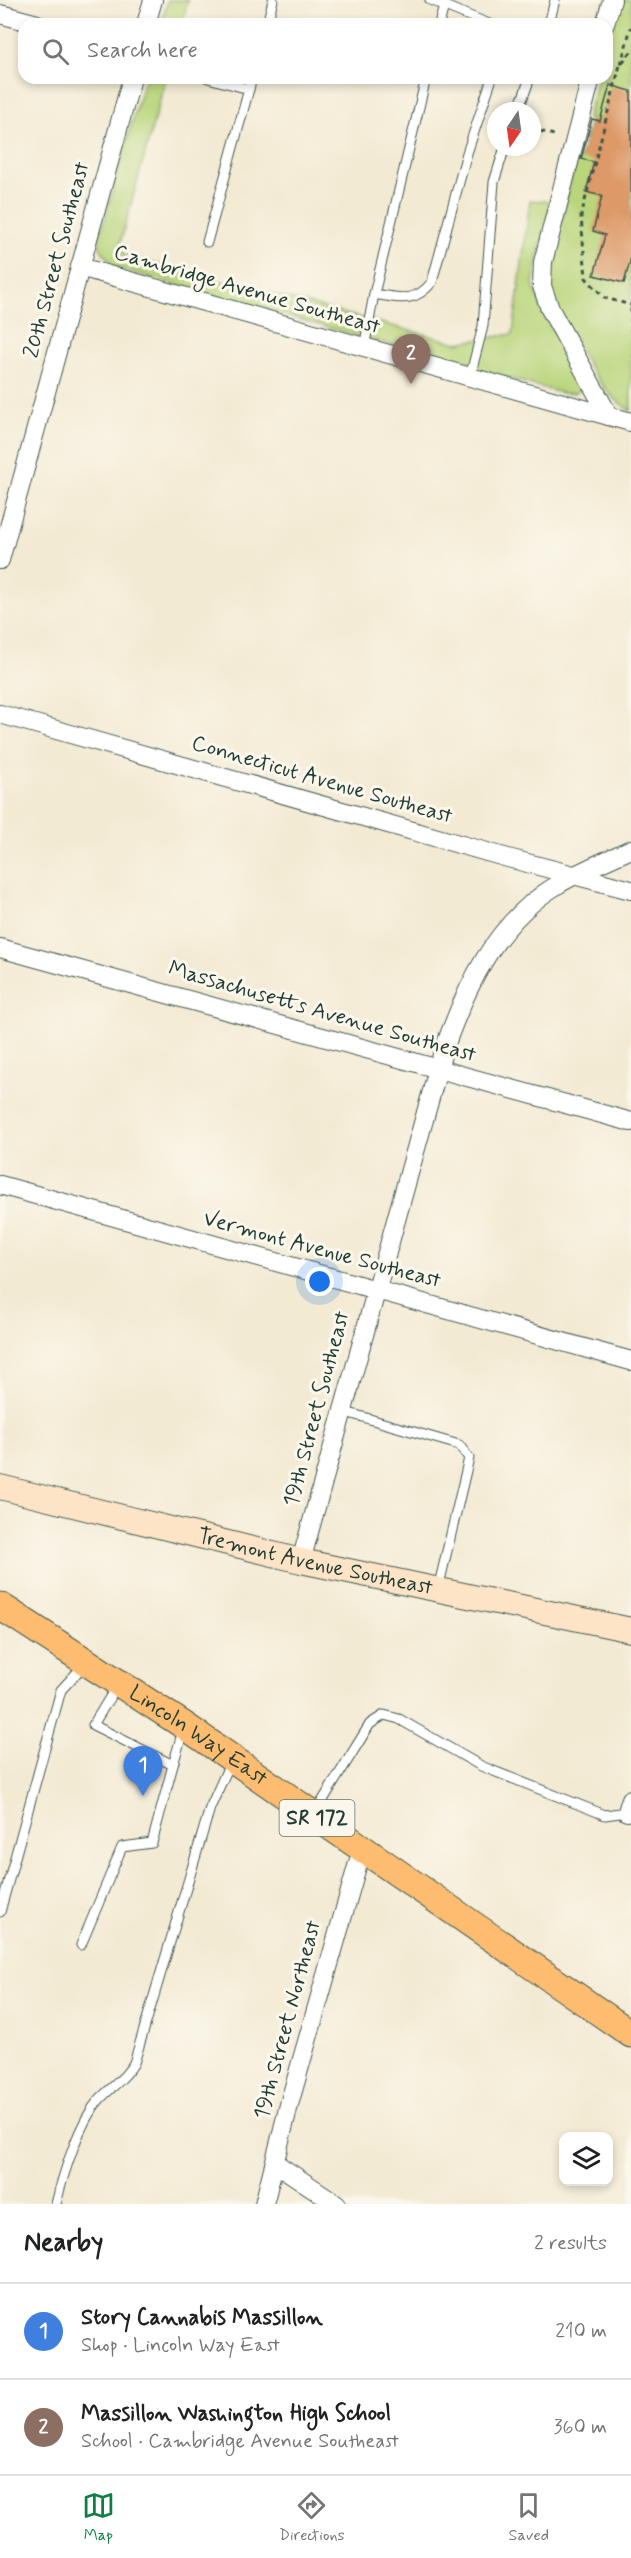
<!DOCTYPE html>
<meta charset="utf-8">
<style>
body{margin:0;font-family:Mynerve,sans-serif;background:#f6f6f6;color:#202124}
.controls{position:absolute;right:18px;bottom:18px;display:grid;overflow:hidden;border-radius:12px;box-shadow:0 3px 9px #0003}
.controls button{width:54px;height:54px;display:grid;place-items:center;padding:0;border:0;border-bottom:2px solid #e0e0e0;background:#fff;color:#202124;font:30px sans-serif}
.compass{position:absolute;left:487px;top:102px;width:54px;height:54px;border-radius:50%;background:#fff;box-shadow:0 3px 9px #0003;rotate:193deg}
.you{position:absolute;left:320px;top:1282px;width:21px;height:21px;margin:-15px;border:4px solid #fff;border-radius:50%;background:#1a73e8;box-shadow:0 0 0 9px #1a73e833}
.badge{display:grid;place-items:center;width:39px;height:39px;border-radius:50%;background:#0b8043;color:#fff;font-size:20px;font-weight:700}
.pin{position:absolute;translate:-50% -50px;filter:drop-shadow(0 2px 3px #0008)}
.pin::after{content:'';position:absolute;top:32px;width:21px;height:18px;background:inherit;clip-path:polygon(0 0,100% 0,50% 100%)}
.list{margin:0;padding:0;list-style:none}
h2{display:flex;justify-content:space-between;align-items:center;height:78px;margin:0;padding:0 24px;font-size:26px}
h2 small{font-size:20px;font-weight:400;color:#757577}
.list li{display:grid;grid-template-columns:39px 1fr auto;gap:18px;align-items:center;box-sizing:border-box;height:96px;padding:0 24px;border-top:2px solid #e0e0e0}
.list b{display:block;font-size:22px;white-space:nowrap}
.list p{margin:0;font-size:20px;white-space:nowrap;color:#757577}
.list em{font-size:20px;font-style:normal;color:#757577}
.icon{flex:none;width:33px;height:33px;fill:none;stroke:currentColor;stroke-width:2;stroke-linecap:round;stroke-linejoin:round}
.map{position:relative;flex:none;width:631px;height:2204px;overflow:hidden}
.search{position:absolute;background:#fff;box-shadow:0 3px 9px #0003;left:18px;right:18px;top:18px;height:66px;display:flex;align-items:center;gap:15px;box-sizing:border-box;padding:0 21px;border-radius:18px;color:#757577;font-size:22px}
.sheet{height:270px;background:#fff}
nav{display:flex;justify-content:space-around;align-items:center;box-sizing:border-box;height:84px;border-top:2px solid #e0e0e0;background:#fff;font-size:16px;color:#757577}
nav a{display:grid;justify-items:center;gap:3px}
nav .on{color:#0b8043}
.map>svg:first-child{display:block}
.green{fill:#bad57b;stroke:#6c8958;stroke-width:1.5}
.building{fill:#dd9a67}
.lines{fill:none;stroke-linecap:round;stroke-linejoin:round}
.lane-casing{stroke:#3f574c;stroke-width:11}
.street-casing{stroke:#3f574c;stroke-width:20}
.secondary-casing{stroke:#3f574c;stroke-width:26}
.primary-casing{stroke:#3f574c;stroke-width:29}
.path{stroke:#3f574c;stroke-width:3;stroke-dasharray:4.5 4.5;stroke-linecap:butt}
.lane{stroke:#fff;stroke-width:9}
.street{stroke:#fff;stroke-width:18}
.secondary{stroke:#fee4c6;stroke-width:24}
.primary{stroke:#fdbc70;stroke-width:27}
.labels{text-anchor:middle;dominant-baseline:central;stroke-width:6;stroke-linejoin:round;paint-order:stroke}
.shield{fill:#fbf7ec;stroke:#61756b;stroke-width:1.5}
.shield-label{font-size:21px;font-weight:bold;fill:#1f3d34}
.street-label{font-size:22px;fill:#1f3d34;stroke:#fbf7ec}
</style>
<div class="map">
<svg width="631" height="2204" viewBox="0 0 631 2204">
<rect width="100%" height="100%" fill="#fbf7ec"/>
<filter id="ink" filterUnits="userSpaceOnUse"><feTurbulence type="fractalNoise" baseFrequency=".0167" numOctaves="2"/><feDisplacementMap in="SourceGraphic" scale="12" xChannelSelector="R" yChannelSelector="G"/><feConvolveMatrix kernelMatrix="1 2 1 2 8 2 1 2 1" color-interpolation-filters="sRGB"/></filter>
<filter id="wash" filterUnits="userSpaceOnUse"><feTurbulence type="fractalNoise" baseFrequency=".008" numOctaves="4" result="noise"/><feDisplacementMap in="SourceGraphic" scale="24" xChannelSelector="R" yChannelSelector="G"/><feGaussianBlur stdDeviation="1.35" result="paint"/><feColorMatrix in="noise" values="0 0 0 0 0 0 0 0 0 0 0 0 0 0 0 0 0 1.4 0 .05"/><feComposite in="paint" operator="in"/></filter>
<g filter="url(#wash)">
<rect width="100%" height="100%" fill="#f3ead3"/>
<g class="green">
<polygon points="168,0 188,0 182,24 161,24"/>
<path d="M619 0H631V411C591 388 567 323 546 283L576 158H580L591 119 587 118 598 78H607V45Z"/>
<path d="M147 78H166L119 247 126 256 457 343 513 334 530 200 551 202 533 283 541 309 585 385C578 394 571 394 561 393L114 267 100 248 99 238 143 84Z"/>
</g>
<g id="blocks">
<polygon class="building" points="610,85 631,91 631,258 624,283 594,275 605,235 593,231 602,196 586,192 594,162 581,159 592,119 600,121"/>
</g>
</g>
<g filter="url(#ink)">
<use href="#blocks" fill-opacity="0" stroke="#3f574c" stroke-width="1.5"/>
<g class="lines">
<defs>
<g id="lane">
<polyline points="430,0 489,24"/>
<polyline points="267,24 273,0"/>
<polyline points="439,24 444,6"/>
<polyline points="549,24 555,0"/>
<polyline points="208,78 249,89"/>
<polyline points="518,111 530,78"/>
<polyline points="207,242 252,78"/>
<polyline points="374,294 426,78"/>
<path d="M364 348 374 294C398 298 415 304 432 282L467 153 492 78"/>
<polyline points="470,377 483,326 494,182 505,147"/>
<polyline points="342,1411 459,1445 469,1458 438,1589"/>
<polyline points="173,1765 184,1727"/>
<polyline points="315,1813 370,1724 384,1715 399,1719 481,1766 605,1815 627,1812"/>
<polyline points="0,1912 61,1690 84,1665"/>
<polyline points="81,1945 122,1847 152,1843 173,1765 93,1725 118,1684"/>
<path d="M56 2204C63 2175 79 2122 99 2100 112 2086 124 2080 134 2063L210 1808 231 1761"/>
</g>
<g id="street">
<polyline points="0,14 37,24"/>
<polyline points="146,24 153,0"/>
<polyline points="605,24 612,0"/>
<polyline points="591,78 543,262 542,286 550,309 609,416 631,422"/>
<polyline points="80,267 609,416"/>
<polyline points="0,560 132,78"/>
<polyline points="0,714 508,858 631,890"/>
<polyline points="0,948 631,1122"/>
<polyline points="0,1185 631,1361"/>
<path d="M301 1561 442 1055C465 989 494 923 557 885 580 871 606 861 631 849"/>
<polyline points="627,1812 631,1799"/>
<polyline points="275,2163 337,2204"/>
<polyline points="264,2204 290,2101 362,1849"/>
</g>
<g id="secondary">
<path id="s1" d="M0 1487 301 1561 631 1630"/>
</g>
<g id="primary">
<path id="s2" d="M0 1606 185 1726 631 2034"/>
</g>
</defs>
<use href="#lane" class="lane-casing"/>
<use href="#street" class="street-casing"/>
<use href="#secondary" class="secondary-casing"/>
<use href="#primary" class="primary-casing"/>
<g class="path">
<polyline points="631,52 620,65 581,216 586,278 605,298 631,305"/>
<polyline points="621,64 631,27"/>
<polyline points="532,129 558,136"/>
<polyline points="631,309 631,335"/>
</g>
<use href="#lane" class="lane"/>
<use href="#street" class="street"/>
<use href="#secondary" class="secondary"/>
<use href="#primary" class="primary"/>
</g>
</g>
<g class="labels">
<rect class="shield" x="279.5" y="1800" width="75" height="36" rx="4.5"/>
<g class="shield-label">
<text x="317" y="1818">SR 172</text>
</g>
<g class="street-label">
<text transform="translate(57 260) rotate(-75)">20th Street Southeast</text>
<text transform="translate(247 290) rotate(16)">Cambridge Avenue Southeast</text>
<text transform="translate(322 780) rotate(16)">Connecticut Avenue Southeast</text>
<text transform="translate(322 1012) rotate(16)">Massachusetts Avenue Southeast</text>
<text transform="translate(322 1250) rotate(15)">Vermont Avenue Southeast</text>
<text transform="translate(317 1409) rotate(-75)">19th Street Southeast</text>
<text stroke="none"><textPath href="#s1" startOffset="324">Tremont Avenue Southeast</textPath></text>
<text stroke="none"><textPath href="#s2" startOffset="237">Lincoln Way East</textPath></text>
<text transform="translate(288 2020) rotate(-75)">19th Street Northeast</text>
</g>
</g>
</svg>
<div class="controls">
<button><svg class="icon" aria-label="layers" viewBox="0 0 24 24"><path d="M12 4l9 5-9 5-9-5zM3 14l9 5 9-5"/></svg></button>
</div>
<svg class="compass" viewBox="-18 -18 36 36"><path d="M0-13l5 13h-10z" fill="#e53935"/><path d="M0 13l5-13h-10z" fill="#757577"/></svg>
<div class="you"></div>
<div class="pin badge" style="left:143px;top:1796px;background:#3f7fe0">1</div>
<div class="pin badge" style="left:411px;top:384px;background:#8d6e63">2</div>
<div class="search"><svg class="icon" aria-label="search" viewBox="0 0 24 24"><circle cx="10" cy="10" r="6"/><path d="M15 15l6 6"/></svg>Search here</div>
</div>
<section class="sheet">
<h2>Nearby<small>2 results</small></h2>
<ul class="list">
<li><span class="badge" style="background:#3f7fe0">1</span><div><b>Story Cannabis Massillon</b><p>Shop · Lincoln Way East</p></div><em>210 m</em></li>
<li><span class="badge" style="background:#8d6e63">2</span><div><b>Massillon Washington High School</b><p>School · Cambridge Avenue Southeast</p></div><em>360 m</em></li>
</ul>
</section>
<nav>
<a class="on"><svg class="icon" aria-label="map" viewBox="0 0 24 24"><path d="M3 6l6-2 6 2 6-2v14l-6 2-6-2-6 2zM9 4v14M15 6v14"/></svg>Map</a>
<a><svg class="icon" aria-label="directions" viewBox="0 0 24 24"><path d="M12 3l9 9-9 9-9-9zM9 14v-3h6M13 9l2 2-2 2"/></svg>Directions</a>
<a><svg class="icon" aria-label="saved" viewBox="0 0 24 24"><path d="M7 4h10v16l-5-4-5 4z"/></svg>Saved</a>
</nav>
